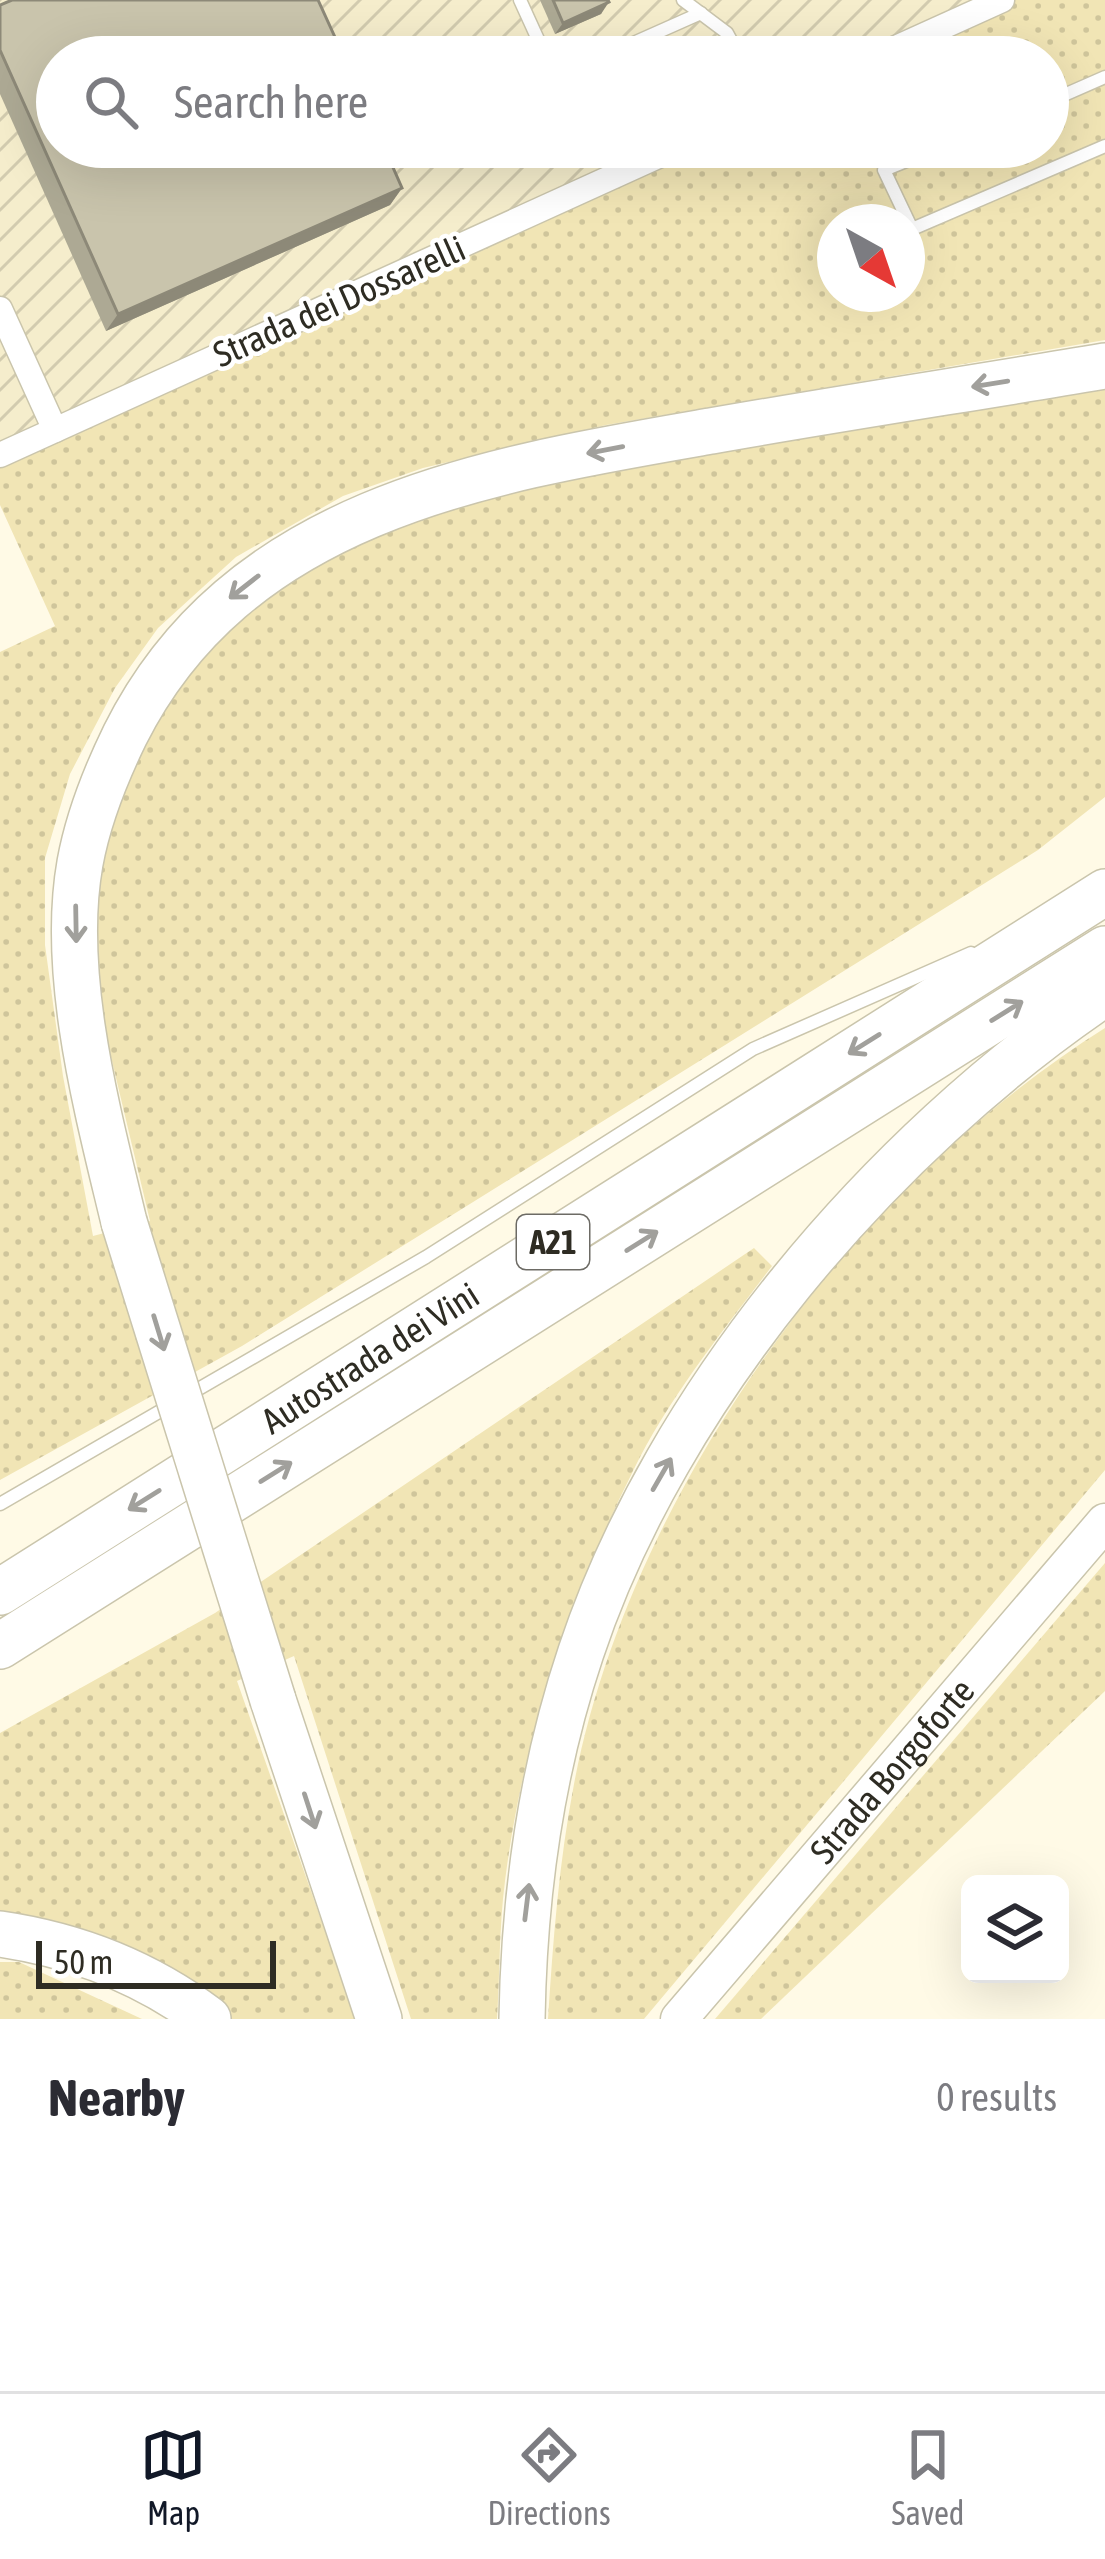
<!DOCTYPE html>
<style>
body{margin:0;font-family:"Asap Condensed",sans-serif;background:#f7f7f7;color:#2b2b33}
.controls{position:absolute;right:36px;bottom:36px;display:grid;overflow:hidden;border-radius:18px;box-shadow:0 12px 48px #0002}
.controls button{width:108px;height:108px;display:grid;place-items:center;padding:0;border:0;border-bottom:3px solid #e1e1e2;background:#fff;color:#2b2b33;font:60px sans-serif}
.compass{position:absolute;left:817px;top:204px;width:108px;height:108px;border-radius:50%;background:#fff;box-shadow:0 12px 48px #0002;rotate:140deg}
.scale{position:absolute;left:36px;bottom:30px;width:240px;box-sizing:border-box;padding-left:12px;border:6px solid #2e2c23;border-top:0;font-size:33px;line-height:42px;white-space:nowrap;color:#2e2c23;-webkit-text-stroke:9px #fff;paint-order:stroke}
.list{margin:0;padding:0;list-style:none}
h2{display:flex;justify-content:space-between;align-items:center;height:156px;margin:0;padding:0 48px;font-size:51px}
h2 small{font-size:39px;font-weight:400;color:#7c7c81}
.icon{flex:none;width:66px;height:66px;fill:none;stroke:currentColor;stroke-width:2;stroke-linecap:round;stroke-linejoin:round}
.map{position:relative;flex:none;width:1105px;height:2019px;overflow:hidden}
.search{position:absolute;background:#fff;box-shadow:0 12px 48px #0002;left:36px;right:36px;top:36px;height:132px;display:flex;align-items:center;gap:30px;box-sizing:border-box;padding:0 42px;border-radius:66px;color:#7c7c81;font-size:45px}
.sheet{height:372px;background:#fff}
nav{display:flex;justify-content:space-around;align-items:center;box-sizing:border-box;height:168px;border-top:3px solid #e1e1e2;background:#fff;font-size:33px;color:#7c7c81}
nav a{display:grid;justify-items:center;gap:6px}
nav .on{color:#111827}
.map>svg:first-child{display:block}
.industrial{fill:url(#industrial-furrows)}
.grass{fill:url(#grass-dots);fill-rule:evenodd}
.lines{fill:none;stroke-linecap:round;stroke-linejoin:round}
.lane-casing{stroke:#cac5ac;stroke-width:15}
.street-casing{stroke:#cac5ac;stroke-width:27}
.secondary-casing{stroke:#cac5ac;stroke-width:39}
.highway-casing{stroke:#cac5ac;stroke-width:48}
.lane{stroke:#fff;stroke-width:12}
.street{stroke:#fff;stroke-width:24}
.secondary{stroke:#fff;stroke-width:36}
.highway{stroke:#fff;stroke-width:45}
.highway-bridge-casing{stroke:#cac5ac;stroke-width:48;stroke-linecap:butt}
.highway-bridge{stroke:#fff;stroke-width:45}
.wall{fill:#ada994}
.shaded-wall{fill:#8d8978}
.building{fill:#c9c4ac;stroke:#8d8978;stroke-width:3}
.oneway{stroke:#a1a09c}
.labels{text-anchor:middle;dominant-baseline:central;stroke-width:9;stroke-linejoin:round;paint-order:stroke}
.shield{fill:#fff;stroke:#6d6b65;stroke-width:3}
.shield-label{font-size:33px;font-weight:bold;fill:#2e2c23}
.street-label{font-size:36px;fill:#2e2c23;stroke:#fff}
</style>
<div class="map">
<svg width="1105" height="2019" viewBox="0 0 1105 2019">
<defs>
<pattern id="industrial-furrows" width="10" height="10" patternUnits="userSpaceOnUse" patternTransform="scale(3)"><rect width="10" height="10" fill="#f5edcc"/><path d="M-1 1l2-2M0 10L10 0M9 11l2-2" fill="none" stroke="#d2cbaf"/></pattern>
<pattern id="grass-dots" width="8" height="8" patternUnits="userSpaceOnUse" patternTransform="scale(3)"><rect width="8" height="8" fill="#f1e5b5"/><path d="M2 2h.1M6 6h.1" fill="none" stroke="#cfc59b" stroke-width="1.8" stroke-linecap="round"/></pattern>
</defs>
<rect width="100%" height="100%" fill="#fffae6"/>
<polygon class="industrial" points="0,0 1002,0 878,57 57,57 57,147 682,147 0,460"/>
<g class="grass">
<path d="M976 0H1105V340L606 425 423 468 343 496 236 557 158 628 115 688 70 774 45 858V945L63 1076 93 1236 150 1221 93 981 87 905 118 775 196 655 306 566 373 533 457 506 664 458 1105 386V797L1038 850 242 1346 0 1480V652L55 626 0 505V460L664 147H1048V57H855ZM835 222H907V294H835Z"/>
<path d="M1105 1028V1470L644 2019H548C553 1940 559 1862 574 1784 630 1491 853 1186 1105 1028Z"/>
<path d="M754 1248 772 1266C723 1331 669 1397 633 1471 569 1600 523 1738 505 1881 499 1927 500 1973 497 2019H411L294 1656 237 1681 356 2019H232L189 1984 0 1918V1733L215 1613Z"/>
<polygon points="1105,1563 1105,1691 761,2019 715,2019"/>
<polygon points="0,1962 19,1962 142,2019 0,2019"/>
</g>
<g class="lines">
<defs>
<g id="lane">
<polyline points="520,0 546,57"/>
<polyline points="683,0 727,33 740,57"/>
<polyline points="934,32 947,57"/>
<polyline points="602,57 701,13"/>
<polyline points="1048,102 1105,77"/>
<polyline points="941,147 884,170 912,229 1105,146"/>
<polyline points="0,1504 426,1257 753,1049 971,953"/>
</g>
<g id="street">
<polyline points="876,57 1002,0"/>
<polyline points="0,309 55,430"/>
<polyline points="0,455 678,147"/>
</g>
<g id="secondary">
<path id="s1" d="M679 2019 1105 1522"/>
</g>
<g id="highway">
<path d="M124 1222C98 1113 60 975 80 863 88 819 105 776 125 735 238 509 485 470 711 431 842 408 974 388 1105 366"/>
<path id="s2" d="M0 1592 1105 892"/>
<polyline points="0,1646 1105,949"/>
<polyline points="273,1700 379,2019"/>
<path d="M0 1934C75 1945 147 1973 208 2019"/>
<path d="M522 2019C524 1894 541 1771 581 1652 667 1394 881 1144 1105 993"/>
</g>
</defs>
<use href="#lane" class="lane-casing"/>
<use href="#street" class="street-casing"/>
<use href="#secondary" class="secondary-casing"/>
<use href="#highway" class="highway-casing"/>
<use href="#lane" class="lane"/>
<use href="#street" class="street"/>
<use href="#secondary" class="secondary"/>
<use href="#highway" class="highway"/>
<defs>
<polyline id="highway-bridge" points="124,1222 273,1700"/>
</defs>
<use href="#highway-bridge" class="highway-bridge-casing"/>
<use href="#highway-bridge" class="highway-bridge"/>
</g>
<g class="wall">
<polygon points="540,0 608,0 601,14 555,34"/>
<polygon points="0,5 402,188 390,205 106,331 0,94"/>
</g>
<g class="shaded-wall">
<polygon points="609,2 601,14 555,34 563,23"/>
<polygon points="402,188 390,205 106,331 118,314"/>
</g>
<g class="building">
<polygon points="12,0 318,0 344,57 57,57 57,147 384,147 402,188 118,314 0,50 0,5"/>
<polygon points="553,0 608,0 609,2 563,23"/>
</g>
<defs><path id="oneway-shaft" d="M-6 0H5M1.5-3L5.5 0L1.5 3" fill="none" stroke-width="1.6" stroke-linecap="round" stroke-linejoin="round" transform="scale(3)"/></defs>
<g class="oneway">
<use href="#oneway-shaft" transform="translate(990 384) rotate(171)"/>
<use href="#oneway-shaft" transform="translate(605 450) rotate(169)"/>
<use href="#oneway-shaft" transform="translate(244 587) rotate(142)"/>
<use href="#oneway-shaft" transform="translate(76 924) rotate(89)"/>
<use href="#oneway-shaft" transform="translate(1007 1011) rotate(-32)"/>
<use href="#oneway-shaft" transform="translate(864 1044) rotate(148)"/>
<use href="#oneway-shaft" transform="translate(642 1241) rotate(-32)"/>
<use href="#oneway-shaft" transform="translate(159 1333) rotate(73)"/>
<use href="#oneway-shaft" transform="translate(276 1472) rotate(-32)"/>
<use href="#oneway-shaft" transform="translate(662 1474) rotate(-60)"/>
<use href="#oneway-shaft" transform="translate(144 1500) rotate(148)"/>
<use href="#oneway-shaft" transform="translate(310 1811) rotate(72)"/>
<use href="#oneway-shaft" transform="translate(527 1902) rotate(-83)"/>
</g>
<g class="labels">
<rect class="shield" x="517" y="1215" width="72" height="54" rx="9"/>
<g class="shield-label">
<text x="553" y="1242">A21</text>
</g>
<g class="street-label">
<text transform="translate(339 301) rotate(-24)">Strada dei Dossarelli</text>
<text stroke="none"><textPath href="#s2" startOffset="438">Autostrada dei Vini</textPath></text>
<text stroke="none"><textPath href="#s1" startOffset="327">Strada Borgoforte</textPath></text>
</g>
</g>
</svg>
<div class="controls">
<button><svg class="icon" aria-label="layers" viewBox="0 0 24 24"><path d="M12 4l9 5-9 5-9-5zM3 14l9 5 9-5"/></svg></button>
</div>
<svg class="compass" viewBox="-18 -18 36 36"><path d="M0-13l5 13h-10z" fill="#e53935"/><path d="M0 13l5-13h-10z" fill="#7c7c81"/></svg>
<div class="scale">50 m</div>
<div class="search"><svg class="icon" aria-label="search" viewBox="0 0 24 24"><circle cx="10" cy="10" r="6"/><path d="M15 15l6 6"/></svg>Search here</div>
</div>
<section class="sheet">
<h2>Nearby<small>0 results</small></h2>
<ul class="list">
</ul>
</section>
<nav>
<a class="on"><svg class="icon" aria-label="map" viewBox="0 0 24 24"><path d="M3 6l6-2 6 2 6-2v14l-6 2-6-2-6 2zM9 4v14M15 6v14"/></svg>Map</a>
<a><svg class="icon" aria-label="directions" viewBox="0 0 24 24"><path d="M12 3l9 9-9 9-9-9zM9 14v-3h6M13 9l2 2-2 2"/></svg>Directions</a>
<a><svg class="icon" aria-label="saved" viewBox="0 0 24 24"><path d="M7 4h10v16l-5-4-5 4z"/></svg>Saved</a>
</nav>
